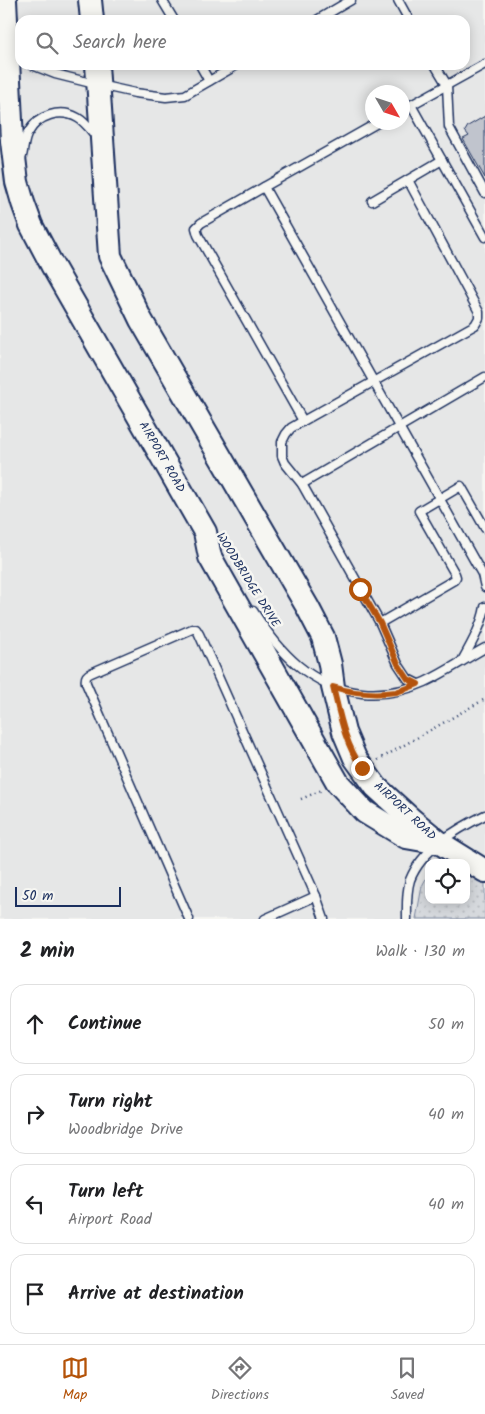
<!DOCTYPE html>
<meta charset="utf-8">
<style>
body{margin:0;font-family:Kalam,sans-serif;background:#f6f6f6;color:#202124}
.controls{position:absolute;right:15px;bottom:15px;display:grid;overflow:hidden;border-radius:10px;box-shadow:0 2px 12px #0003}
.controls button{width:45px;height:45px;display:grid;place-items:center;padding:0;border:0;border-bottom:1px solid #e0e0e0;background:#fff;color:#202124;font:25px sans-serif}
.compass{position:absolute;left:365px;top:85px;width:45px;height:45px;border-radius:50%;background:#fff;box-shadow:0 2px 12px #0003;rotate:129deg}
.scale{position:absolute;left:15px;bottom:12px;width:106px;box-sizing:border-box;padding-left:5px;border:2px solid #1b2f5e;border-top:0;font-size:14px;line-height:18px;white-space:nowrap;color:#1b2f5e;-webkit-text-stroke:4px #f6f6f2;paint-order:stroke}
.stop{position:absolute;width:15px;height:15px;margin:-11px;border:4px solid #b45309;border-radius:50%;background:#fff}
.stop.end{background:#b45309;border-color:#fff;box-shadow:0 1px 5px #0008}
.list{margin:0;padding:0;list-style:none}
h2{display:flex;justify-content:space-between;align-items:center;height:65px;margin:0;padding:0 20px;font-size:21px}
h2 small{font-size:16px;font-weight:400;color:#757577}
.list li{display:grid;grid-template-columns:32px 1fr auto;gap:15px;align-items:center;box-sizing:border-box;height:80px;margin:0 10px 10px;padding:0 10px;border:1px solid #e0e0e0;border-radius:15px}
.list b{display:block;font-size:19px;white-space:nowrap}
.list p{margin:0;font-size:16px;white-space:nowrap;color:#757577}
.list em{font-size:16px;font-style:normal;color:#757577}
.icon{flex:none;width:28px;height:28px;fill:none;stroke:currentColor;stroke-width:2;stroke-linecap:round;stroke-linejoin:round}
.map{position:relative;flex:none;width:485px;height:919px;overflow:hidden}
.search{position:absolute;background:#fff;box-shadow:0 2px 12px #0003;left:15px;right:15px;top:15px;height:55px;display:flex;align-items:center;gap:12px;box-sizing:border-box;padding:0 18px;border-radius:15px;color:#757577;font-size:19px}
.sheet{height:425px;background:#fff}
nav{display:flex;justify-content:space-around;align-items:center;box-sizing:border-box;height:70px;border-top:1px solid #e0e0e0;background:#fff;font-size:14px;color:#757577}
nav a{display:grid;justify-items:center;gap:2px}
nav .on{color:#b45309}
.map>svg:first-child{display:block}
.built{fill:#e6e7e7;fill-rule:evenodd}
.grass{fill:url(#grass-dots);stroke:#78849e}
.building{fill:#c0c4cd;stroke:#1b2f5e}
.lines{fill:none;stroke-linecap:round;stroke-linejoin:round}
.lane-casing{stroke:#1b2f5e;stroke-width:11}
.secondary-casing{stroke:#1b2f5e;stroke-width:26}
.path{stroke:#1b2f5e;stroke-width:2.5;stroke-dasharray:1 4;stroke-linecap:butt}
.lane{stroke:#f6f6f2;stroke-width:8}
.secondary{stroke:#f6f6f2;stroke-width:22}
.route{stroke:#b45309;stroke-width:6}
.labels{text-anchor:middle;dominant-baseline:central;stroke-width:5;stroke-linejoin:round;paint-order:stroke}
.street-label{font-size:12px;fill:#1b2f5e;stroke:#f6f6f2}
</style>
<div class="map">
<svg width="485" height="919" viewBox="0 0 485 919">
<defs>
<pattern id="grass-dots" width="8" height="8" patternUnits="userSpaceOnUse" patternTransform="scale(1.25)"><rect width="8" height="8" fill="#d6d9dd"/><path d="M2 2h.1M6 6h.1" fill="none" stroke="#b7bbc0" stroke-width="1.8" stroke-linecap="round"/></pattern>
</defs>
<rect width="100%" height="100%" fill="#f6f6f2"/>
<filter id="ink" filterUnits="userSpaceOnUse"><feTurbulence type="fractalNoise" baseFrequency=".02" numOctaves="2"/><feDisplacementMap in="SourceGraphic" scale="10" xChannelSelector="R" yChannelSelector="G"/><feConvolveMatrix kernelMatrix="1 2 1 2 8 2 1 2 1" color-interpolation-filters="sRGB"/></filter>
<g filter="url(#ink)">
<path class="built" d="M0 0H485V919H0ZM20 20H465V65H20ZM372 92H402V122H372ZM429 863H466V900H429Z"/>
<polygon class="grass" points="466,871 485,883 485,919 416,919 422,886 429,873 429,900 466,900"/>
<polygon class="building" points="485,116 485,178 463,139 469,136 465,131 468,126"/>
<g class="lines">
<defs>
<g id="lane">
<polyline points="162,0 174,20"/>
<polyline points="398,0 409,20"/>
<polyline points="317,20 351,0"/>
<polyline points="32,65 55,74 99,85 135,93 166,97 185,95 237,65"/>
<polyline points="200,65 209,81"/>
<polyline points="435,65 447,85 449,127 485,193"/>
<polyline points="411,105 485,237"/>
<polyline points="402,110 485,64"/>
<polyline points="379,122 264,187 482,574 485,587"/>
<path d="M22 156C24 148 24 139 28 133 38 115 60 108 78 118 85 122 90 129 95 135"/>
<polyline points="408,180 479,312 479,318 475,325 303,421 291,428 286,434 282,442 282,456 285,463 302,484 380,623 398,664 408,679 418,684"/>
<polyline points="264,187 201,223 196,228 198,235 303,421"/>
<polyline points="372,201 442,160"/>
<polyline points="302,484 485,377"/>
<path d="M253 611C279 652 310 687 362 693 383 695 405 691 425 682 446 672 465 659 485 648"/>
<polyline points="380,623 454,580 456,577 455,574 419,511 461,486 485,528"/>
<path d="M463 659C472 643 482 625 485 607"/>
<path d="M189 919 86 683C85 678 86 675 91 673L192 629H196L199 634 316 896 324 919"/>
<polyline points="265,919 316,896"/>
<path d="M407 919C407 906 406 893 410 880 422 849 457 829 485 815"/>
</g>
<g id="secondary">
<polyline points="5,0 12,141 17,182 23,203 31,225 52,265 205,532 210,557 338,783 365,812 406,837 440,843"/>
<polyline points="90,0 92,20"/>
<polyline points="97,65 110,256 141,320 308,608 323,637 330,664 333,687 344,732 355,758 376,787 412,820 440,843 485,871"/>
</g>
</defs>
<use href="#lane" class="lane-casing"/>
<use href="#secondary" class="secondary-casing"/>
<g class="path">
<polyline points="378,760 485,699"/>
<polyline points="301,799 322,790"/>
</g>
<use href="#lane" class="lane"/>
<use href="#secondary" class="secondary"/>
</g>
</g>
<g class="lines" filter="url(#ink)">
<path class="route" d="M360 589 380 623 398 664 408 679 418 684C411 687 403 690 396 692 374 695 353 693 333 687 340 716 345 744 362 768"/>
</g>
<g class="labels">
<g class="street-label">
<text transform="translate(162 457) rotate(60)">AIRPORT ROAD</text>
<text transform="translate(248 580) rotate(58)">WOODBRIDGE DRIVE</text>
<text transform="translate(405 811) rotate(43)">AIRPORT ROAD</text>
</g>
</g>
</svg>
<div class="controls">
<button><svg class="icon" aria-label="locate" viewBox="0 0 24 24"><circle cx="12" cy="12" r="6"/><path d="M12 2v4M12 18v4M2 12h4M18 12h4"/></svg></button>
</div>
<svg class="compass" viewBox="-18 -18 36 36"><path d="M0-13l5 13h-10z" fill="#e53935"/><path d="M0 13l5-13h-10z" fill="#757577"/></svg>
<div class="scale">50 m</div>
<div class="stop" style="left:360px;top:589px"></div>
<div class="stop end" style="left:362px;top:768px"></div>
<div class="search"><svg class="icon" aria-label="search" viewBox="0 0 24 24"><circle cx="10" cy="10" r="6"/><path d="M15 15l6 6"/></svg>Search here</div>
</div>
<section class="sheet">
<h2>2 min<small>Walk · 130 m</small></h2>
<ul class="list">
<li><svg class="icon" aria-label="ahead" viewBox="0 0 24 24"><path d="M12 20V5M6 11l6-6 6 6"/></svg><div><b>Continue</b></div><em>50 m</em></li>
<li><svg class="icon" aria-label="right" viewBox="0 0 24 24"><path d="M7 20v-9h11M14 6l5 5-5 5"/></svg><div><b>Turn right</b><p>Woodbridge Drive</p></div><em>40 m</em></li>
<li><svg class="icon" aria-label="left" viewBox="0 0 24 24"><path d="M17 20v-9H6M10 6l-5 5 5 5"/></svg><div><b>Turn left</b><p>Airport Road</p></div><em>40 m</em></li>
<li><svg class="icon" aria-label="arrive" viewBox="0 0 24 24"><path d="M6 21V4h12l-3 4 3 4H6"/></svg><div><b>Arrive at destination</b></div></li>
</ul>
</section>
<nav>
<a class="on"><svg class="icon" aria-label="map" viewBox="0 0 24 24"><path d="M3 6l6-2 6 2 6-2v14l-6 2-6-2-6 2zM9 4v14M15 6v14"/></svg>Map</a>
<a><svg class="icon" aria-label="directions" viewBox="0 0 24 24"><path d="M12 3l9 9-9 9-9-9zM9 14v-3h6M13 9l2 2-2 2"/></svg>Directions</a>
<a><svg class="icon" aria-label="saved" viewBox="0 0 24 24"><path d="M7 4h10v16l-5-4-5 4z"/></svg>Saved</a>
</nav>
